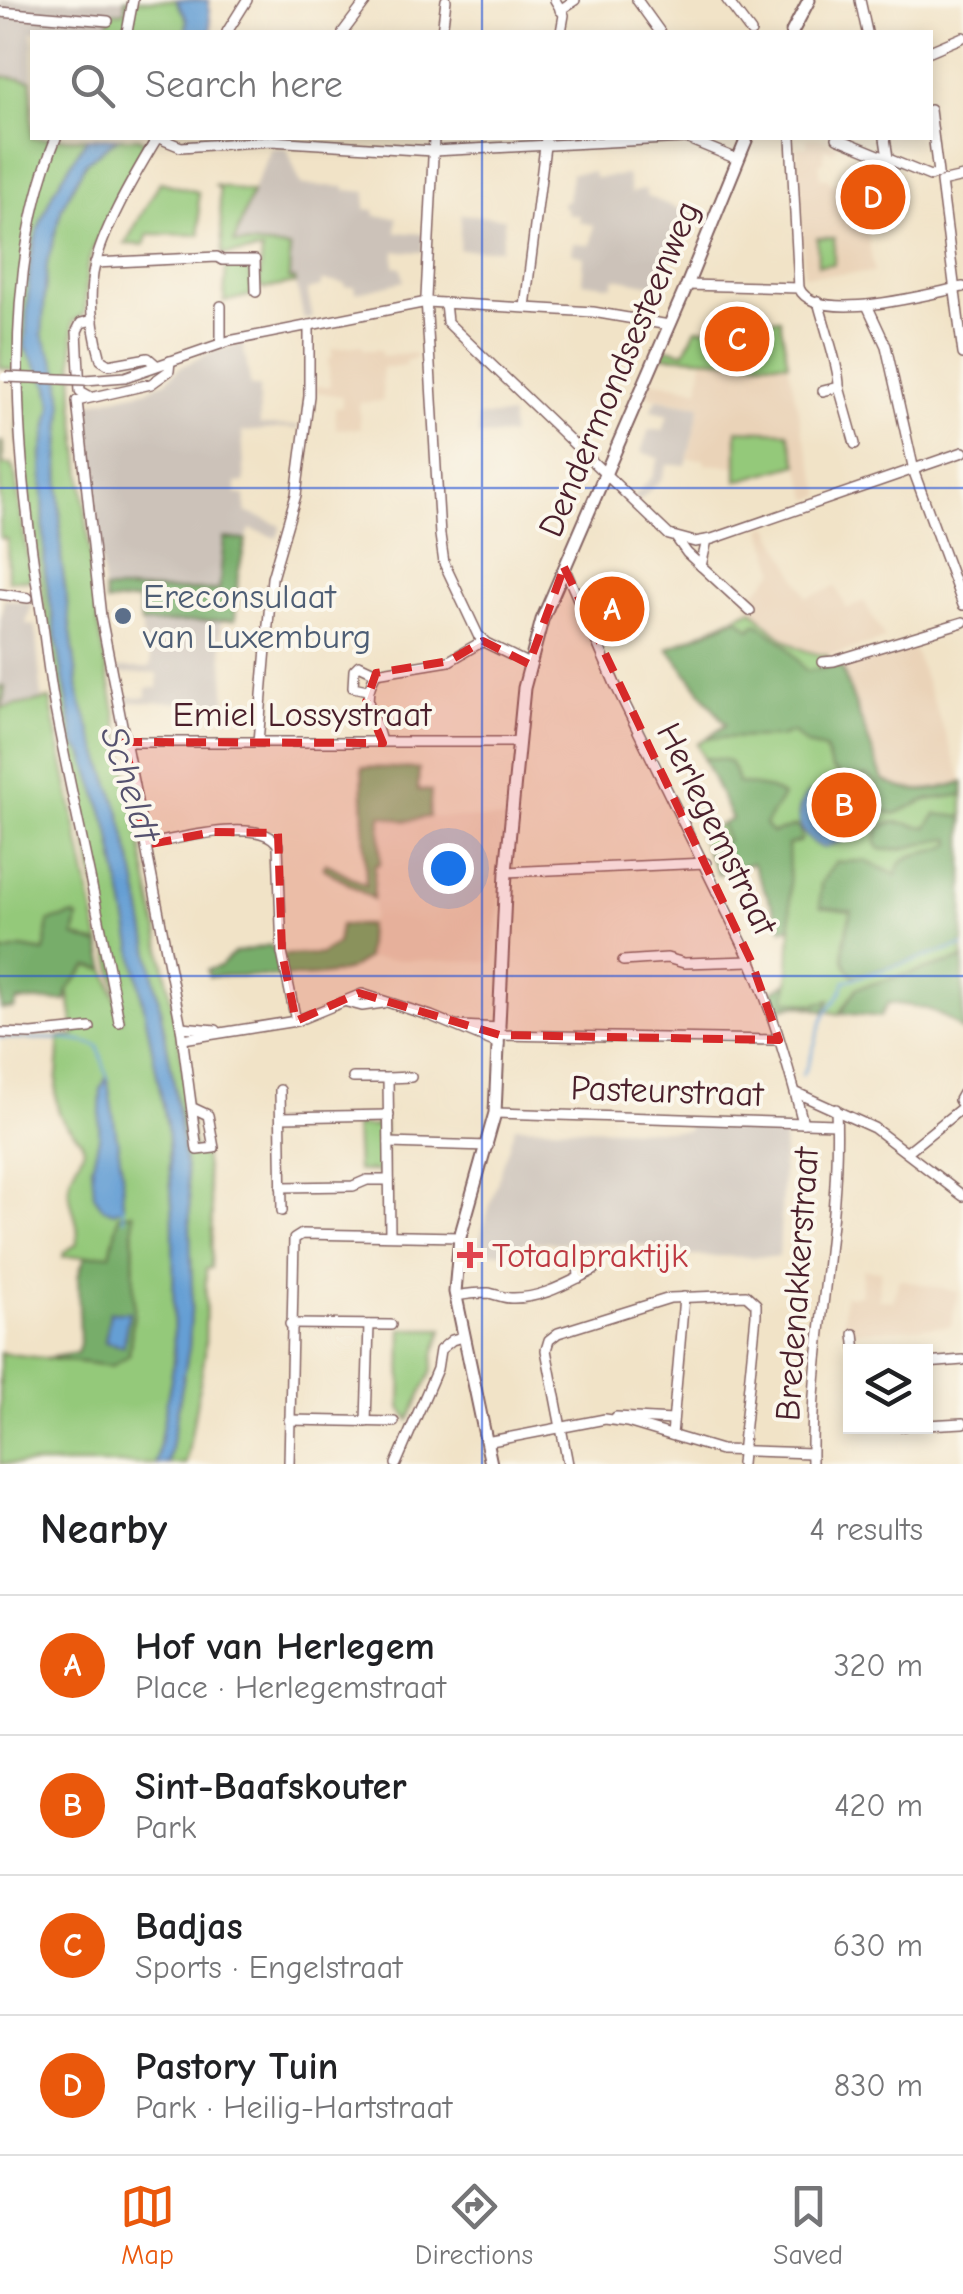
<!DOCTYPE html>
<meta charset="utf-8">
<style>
body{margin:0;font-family:"Comic Neue",sans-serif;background:#f6f6f6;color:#202124}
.controls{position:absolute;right:30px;bottom:30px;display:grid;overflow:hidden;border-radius:0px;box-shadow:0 5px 15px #0003}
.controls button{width:90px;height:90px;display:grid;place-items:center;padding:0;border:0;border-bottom:2px solid #e0e0e0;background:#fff;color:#202124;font:50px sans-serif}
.you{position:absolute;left:448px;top:868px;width:35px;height:35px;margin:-25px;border:8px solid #fff;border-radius:50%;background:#1a73e8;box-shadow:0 0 0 15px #1a73e833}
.badge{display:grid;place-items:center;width:65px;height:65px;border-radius:50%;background:#ea580c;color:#fff;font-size:32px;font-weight:700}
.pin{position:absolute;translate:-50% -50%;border:5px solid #fff;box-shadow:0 2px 10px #0006}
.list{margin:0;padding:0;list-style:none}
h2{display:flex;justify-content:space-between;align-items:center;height:130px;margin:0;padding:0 40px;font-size:42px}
h2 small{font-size:32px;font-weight:400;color:#757577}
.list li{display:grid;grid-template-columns:65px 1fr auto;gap:30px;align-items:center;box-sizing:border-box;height:140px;padding:0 40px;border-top:2px solid #e0e0e0}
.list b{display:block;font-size:38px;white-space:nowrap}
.list p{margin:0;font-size:32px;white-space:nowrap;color:#757577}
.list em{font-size:32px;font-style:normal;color:#757577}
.icon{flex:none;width:55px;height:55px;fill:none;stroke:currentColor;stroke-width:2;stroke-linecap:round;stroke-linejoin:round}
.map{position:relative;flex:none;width:963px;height:1464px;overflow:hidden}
.search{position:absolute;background:#fff;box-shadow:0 5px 15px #0003;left:30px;right:30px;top:30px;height:110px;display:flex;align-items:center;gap:25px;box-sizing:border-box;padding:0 35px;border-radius:0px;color:#757577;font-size:38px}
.sheet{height:690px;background:#fff}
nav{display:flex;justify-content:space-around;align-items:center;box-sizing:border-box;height:140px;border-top:2px solid #e0e0e0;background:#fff;font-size:28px;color:#757577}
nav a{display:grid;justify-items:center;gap:5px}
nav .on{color:#ea580c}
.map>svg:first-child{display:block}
.built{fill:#ead3b8}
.industrial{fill:#ccc2b9}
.green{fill:#94c97a;stroke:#6f7452;stroke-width:2.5}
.forest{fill:#77ad6a;stroke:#60664a;stroke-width:2.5;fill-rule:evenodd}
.water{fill:#659fd4;stroke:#585f80;stroke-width:2.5;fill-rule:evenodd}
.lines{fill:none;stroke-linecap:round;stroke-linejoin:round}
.stream{stroke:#659fd4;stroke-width:2.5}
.minor-casing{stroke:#846462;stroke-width:12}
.major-casing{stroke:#846462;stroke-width:15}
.minor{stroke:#fff;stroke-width:9}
.major{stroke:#fff;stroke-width:11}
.minor-bridge-casing{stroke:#846462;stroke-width:12;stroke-linecap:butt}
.minor-bridge{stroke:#fff;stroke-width:9}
.marked{fill:#d62828;fill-opacity:0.2;stroke:#d62828;stroke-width:8;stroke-dasharray:20 12;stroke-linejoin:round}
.grid{fill:none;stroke:#1d4ed8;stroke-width:2.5;stroke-opacity:0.55}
.service-dot{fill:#5c6f8a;stroke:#fbf7ec;stroke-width:4}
.health-dot{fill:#e0444e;stroke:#fbf7ec;stroke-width:4}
.labels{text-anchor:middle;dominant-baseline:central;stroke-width:8;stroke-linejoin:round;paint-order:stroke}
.street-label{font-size:35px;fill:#4a1f2b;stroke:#fbf7ec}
.service-label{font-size:35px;fill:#4e5e75;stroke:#fbf7ec;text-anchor:start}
.health-label{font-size:35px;fill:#be3a42;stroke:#fbf7ec;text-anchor:start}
.water-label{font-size:38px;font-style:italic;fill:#55526f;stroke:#fbf7ec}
</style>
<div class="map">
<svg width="963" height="1464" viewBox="0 0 963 1464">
<rect width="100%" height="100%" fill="#fbf7ec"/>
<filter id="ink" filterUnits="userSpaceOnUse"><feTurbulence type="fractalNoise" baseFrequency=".01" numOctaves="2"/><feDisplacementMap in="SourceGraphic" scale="20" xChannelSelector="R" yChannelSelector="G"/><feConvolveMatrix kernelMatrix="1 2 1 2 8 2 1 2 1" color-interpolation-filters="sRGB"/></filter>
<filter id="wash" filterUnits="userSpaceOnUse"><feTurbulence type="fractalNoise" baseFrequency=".0048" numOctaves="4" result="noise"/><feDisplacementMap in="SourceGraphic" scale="40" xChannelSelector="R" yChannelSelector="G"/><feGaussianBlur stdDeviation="2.25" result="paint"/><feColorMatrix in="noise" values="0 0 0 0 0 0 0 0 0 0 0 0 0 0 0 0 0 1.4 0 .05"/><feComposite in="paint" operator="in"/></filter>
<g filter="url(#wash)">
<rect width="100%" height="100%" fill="#f1e3c7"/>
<g class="built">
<polygon points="807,138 822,138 837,144 834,151 824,148 824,162 819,163 821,178 829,178 829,183 834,184 834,181 863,181 864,188 861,190 874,273 804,275 796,147 807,147"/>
<polygon points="362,345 364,350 380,350 382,356 415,353 416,358 405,361 406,366 382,368 383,401 359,403 360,428 336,429 335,408 342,407 342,396 316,392 316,386 330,386 328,359 332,358 332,349"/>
<polygon points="703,360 788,363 803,433 822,495 810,500 788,432 738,430 736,466 705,464 704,459 688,459 700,406 645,395 651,380 699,389"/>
<polygon points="769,525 807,597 836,587 847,609 864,601 885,639 834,655 822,655 800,649 783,639 745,602 776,570 762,528"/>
<polygon points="912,644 963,782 934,791 906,791 883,780 841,666"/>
<polygon points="381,815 406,821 429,817 508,819 494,962 366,959 368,925 373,917 375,864 380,863"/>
<polygon points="863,1269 881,1271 878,1299 893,1301 899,1279 959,1292 951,1326 844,1332 844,1296 860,1295"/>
</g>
<g class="industrial">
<polygon points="0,0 125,0 125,11 119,14 109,31 32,32 32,80 0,76"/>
<polygon points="272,148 287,149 301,185 345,187 345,190 366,192 365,209 374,210 375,216 397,217 396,232 424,234 423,252 395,251 394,266 401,267 404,281 355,293 354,286 346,287 344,283 321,281 321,287 307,290 313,318 304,320 295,280 289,280 290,248 233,243 241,215"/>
<polygon points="593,172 594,178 627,175 631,193 646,189 646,196 692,214 684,237 681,240 673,235 658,286 615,278 612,286 582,282 584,257 572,253 573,243 591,245 594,225 579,222 580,216 567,213 566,208 562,206 563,201 568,201 571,173"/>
<polygon points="461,214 505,218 501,249 459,250"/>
<polygon points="243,344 251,387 259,387 260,425 300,426 299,429 285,428 242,432 245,482 236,483 236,494 245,495 246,512 281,526 277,538 250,529 246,540 224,538 219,590 104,590 84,404 148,390 167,380 179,368 215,350"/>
<polygon points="657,399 700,406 686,465 667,465 662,479 638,502 633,497 652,477 659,458 641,452 649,429 663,431 668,415 651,411"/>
<polygon points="478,416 511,416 511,435 478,436"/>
<polygon points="4,599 32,603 26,624 35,626 42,700 2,708 5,688 0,686 0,619"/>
<polygon points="220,619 226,703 123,702 122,697 147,697 147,688 158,688 158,673 117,674 116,668 147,668 151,665 150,656 145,653 141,624"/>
<polygon points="689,1124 785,1127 779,1257 687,1256 682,1252 638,1245 526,1242 507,1252 475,1253 515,1126 688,1131"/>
</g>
<g class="green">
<polygon points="125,0 176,0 187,19 186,32 95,32 108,31 110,13 125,11"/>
<path d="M0 76 32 80V138H87L53 192 38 230 30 262 25 348 50 387 52 406 42 454 45 572 75 743 84 754 110 832 167 1125 173 1217 174 1361 156 1464H0V1353L112 1366 129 1354 134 1311 133 1213 131 1302 101 1255 63 1257 64 1252 77 1244C81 1221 68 1205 69 1186 70 1170 80 1162 84 1148 80 1133 67 1130 61 1117 50 1096 61 1062 59 1037L75 1036 68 989 88 966 106 970 123 1021 55 681 18 431 21 373 0 367Z"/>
<polygon points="118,138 139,138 146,143 92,251 87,268 85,313 73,322 74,401 97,618 179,1040 194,1150 204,1155 212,1213 211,1268 206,1269 205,1354 186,1464 168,1464 189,1347 192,1292 189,1194 173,1078 135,874 80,700 61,558 59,462 63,407 42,335 47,264 62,207 86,162"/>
<polygon points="867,168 878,182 881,203 876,204 879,214 869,216 863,191"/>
<polygon points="160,182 198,192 200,235 148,234 144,245 125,244"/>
<polygon points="214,185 252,192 234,243 290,248 289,279 295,279 296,283 263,289 259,285 262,251 223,255 219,188"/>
<polygon points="817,238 834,238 834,264 818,265"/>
<polygon points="249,264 253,295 224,302 226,265"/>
<polygon points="720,319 780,319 788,363 662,356 666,348 685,352 696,328 719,329"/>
<polygon points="737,430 788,432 798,464 737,481"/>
<polygon points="0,442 3,442 3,465 12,465 15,473 31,580 8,580 7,539 0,538"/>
<path d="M752 609C774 631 794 653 827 655L831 667 841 666 883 780C911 795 933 791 963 782V959L857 988 839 1014 796 1005 776 1010 771 992 788 983 791 928 783 929 752 863 718 874 699 835 732 819 697 744 726 725 668 648Z"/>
<polygon points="0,686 5,687 2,708 50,699 100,945 74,936 78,920 45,952 21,948 1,954"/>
<polygon points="378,1120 384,1123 385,1176 380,1178 379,1171 357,1171 355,1126 377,1126"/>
<polygon points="402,1329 443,1329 435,1351 432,1371 409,1420 401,1408"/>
</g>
<g class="forest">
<polygon points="224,538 246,540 238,575 235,620 141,624 138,600 106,603 104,590 219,590"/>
<path d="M738 618 750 629 756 623 759 624 785 644 806 671 841 666 883 780C910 796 934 792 963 782V795L926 800 895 814 880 810 876 799 877 783 866 776 847 781 831 768 825 749 807 745 792 732 780 737 707 738 726 725 668 648Z"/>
<path d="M703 758C730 760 732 757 738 783L771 789 783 796 765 825 772 833 796 826 801 831V841L788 845 791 927 783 929 752 863 718 874 706 850 727 840 721 825 732 819Z"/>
<polygon points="362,767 419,769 418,790 431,791 429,817 406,821 381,815 380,864 375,865 373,899 323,868 326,863 366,885"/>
<circle cx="831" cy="816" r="18"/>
<path d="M936 814 963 817V946L855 977C834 961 847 933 851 911L820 907 821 883 836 862 865 861 897 875C898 848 933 857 952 844L951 839C928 840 900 854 880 849L876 844 878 828C901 816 905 826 927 827Z"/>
<polygon points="75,915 78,920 74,936 100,945 106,970 88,966 68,989 66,1001 17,1001 14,1009 1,1009 0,927 1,953 21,948 44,952 49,921"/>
<path d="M340 925H368L366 959C359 962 352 969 345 971 302 983 253 972 209 977L207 970 220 966 234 953 270 945 278 955 321 954 337 943Z"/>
<path d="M963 959V1032C937 1007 922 1007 888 1003L880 1017 841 1013 857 988Z"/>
<path d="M788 983 786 1000 815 1004 830 1000 824 1012C812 1004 790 1003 776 1010L771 992Z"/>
<path d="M133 1213 134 1311 129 1355 112 1366 46 1358 77 1353 80 1343 78 1277 85 1256 110 1254 119 1215ZM129 1312 123 1346 105 1342 110 1313Z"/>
</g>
<g class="water">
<polygon points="176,0 208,0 211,32 186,32 187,19"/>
<polygon points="87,138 118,138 86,162 62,207 47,264 42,335 60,373 63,407 59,462 61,558 80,700 120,813 135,874 173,1078 189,1194 192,1292 189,1347 168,1464 156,1464 174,1361 173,1217 167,1126 110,832 84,755 75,744 45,572 42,454 52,406 49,387 25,348 30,262 38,229 53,192"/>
<path d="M839 786C849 791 851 794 856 804 869 832 848 839 824 848 800 838 790 815 808 794ZM834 798 845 804 849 821 837 832H823L815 826 812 812 818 803Z"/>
<polygon points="107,1076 122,1170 123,1208 114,1212 103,1208 94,1195 92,1166 99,1138 101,1089"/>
<polygon points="110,1312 129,1312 123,1346 105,1342"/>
</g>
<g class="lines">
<g class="stream">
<path d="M0 1037C34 1042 65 1034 98 1046L108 1079"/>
<path d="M802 1075C816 1053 814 1036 825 1015 833 999 839 1003 845 981L963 946"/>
<polyline points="122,1206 124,1219"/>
</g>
</g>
</g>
<g filter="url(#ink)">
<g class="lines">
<defs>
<g id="minor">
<polyline points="555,0 564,15 561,32"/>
<polyline points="637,0 660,32"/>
<polyline points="727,0 751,32"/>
<polyline points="860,0 867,32"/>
<polyline points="560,10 575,0"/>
<polyline points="0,12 108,21"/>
<polyline points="127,32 133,0"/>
<polyline points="227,32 247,0"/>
<polyline points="343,32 367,0"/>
<polyline points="442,32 446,0"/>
<polyline points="930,51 963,37"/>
<path d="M56 138C0 274 16 458 40 605 45 637 48 670 54 703 74 810 100 915 119 1022"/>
<polyline points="159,138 181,147 271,141 433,151 685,138"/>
<polyline points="434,138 426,298 440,535 444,563 478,635 486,643 529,664"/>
<polyline points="686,138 737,159"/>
<polyline points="791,138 799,288"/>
<polyline points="837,138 930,176 938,173 930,110"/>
<polyline points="885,138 888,158"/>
<polyline points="963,177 941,182 963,354"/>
<polyline points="95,263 217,257 222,260 255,260 256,292"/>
<path d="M687 285 799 288C816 326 930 293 963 287"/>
<path d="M818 301C823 322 840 370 839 387L823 391"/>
<polyline points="445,303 447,322 669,535 695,542 712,539 963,452"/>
<polyline points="867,305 886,346 915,475 963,605"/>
<polyline points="525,307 546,138"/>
<polyline points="221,343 221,306"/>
<polyline points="170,361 169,371 151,384 77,401 101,617 181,1027 197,1150 214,1148 208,1115 193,1108"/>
<path d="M156 365 148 358 109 365 101 360C94 335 89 308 92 282 95 241 136 173 157 138"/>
<polyline points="85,380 125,377 229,341 427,302 593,312 669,325"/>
<polyline points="839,387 855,444"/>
<polyline points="89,396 80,391 77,331 81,323 93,320"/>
<polyline points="677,539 687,553 750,611"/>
<polyline points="701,566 707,540"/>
<path d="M564 567 615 684 751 961C773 1013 789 1068 803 1123"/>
<polyline points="0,594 28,598"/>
<polyline points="823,662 834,661 963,622"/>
<polyline points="367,690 353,687 354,670 359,665 376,673"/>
<polyline points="125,742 519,742"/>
<polyline points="258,742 272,578 296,495 309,396 309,325"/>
<path d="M381 742C374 711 359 705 376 673L449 661 483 641"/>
<path d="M146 845C175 839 262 816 278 845L282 953 296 1021"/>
<polyline points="506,872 706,863"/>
<polyline points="623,961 667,958 684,963 751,961"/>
<polyline points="347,1002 362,1006 383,1003"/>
<polyline points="461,1026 500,1028"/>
<polyline points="181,1027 216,1030"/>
<polyline points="0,1033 32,1034 90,1028"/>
<polyline points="500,1035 779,1040"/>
<polyline points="183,1039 296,1021 362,994 431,1016 499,1044"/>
<polyline points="353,1078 388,1078 390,1235"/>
<polyline points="388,1078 411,1077"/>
<polyline points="280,1090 282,1211"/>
<polyline points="797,1093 874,1128 963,1196"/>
<polyline points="963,1093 959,1100 963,1106"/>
<polyline points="495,1113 836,1124"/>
<polyline points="281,1117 389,1115"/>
<polyline points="389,1143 488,1146"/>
<polyline points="907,1152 963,1107"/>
<polyline points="281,1187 353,1186 367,1180 389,1180"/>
<path d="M456 1296C466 1294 477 1293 488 1293 496 1294 503 1298 511 1298 542 1299 567 1283 594 1270L585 1258 578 1261 579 1278"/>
<polyline points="290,1324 391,1325"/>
<polyline points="854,1334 856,1352"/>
<polyline points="926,1363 963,1360"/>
<polyline points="616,1417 673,1420"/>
<polyline points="289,1420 394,1422"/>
<polyline points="366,1422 369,1325"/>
<polyline points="926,1425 963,1423"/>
<polyline points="898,1426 905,1426"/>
<polyline points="672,1435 684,1297"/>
<polyline points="486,1442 605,1419 627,1422 721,1450 811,1453"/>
<polyline points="289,1464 294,1239 302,1234 460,1237"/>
<polyline points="396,1464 437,1369 440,1350 452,1340 462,1337"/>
<polyline points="568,1464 546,1350 549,1340 558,1333 670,1298 746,1295 756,1304 756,1315 741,1464"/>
<path d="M812 1464C810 1345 841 1228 836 1109"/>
</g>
<g id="major">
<polyline points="792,32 809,0"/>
<polyline points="491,1464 455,1292 460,1237 495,1113 506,872 524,688 542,620 687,285 747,138"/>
</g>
</defs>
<use href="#minor" class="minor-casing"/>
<use href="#major" class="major-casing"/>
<use href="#minor" class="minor"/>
<use href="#major" class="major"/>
<defs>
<polyline id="minor-bridge" points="5,377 85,380"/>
</defs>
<use href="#minor-bridge" class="minor-bridge-casing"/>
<use href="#minor-bridge" class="minor-bridge"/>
</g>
</g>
<path class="marked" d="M564 567 751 961 779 1040 500 1035 359 993 296 1021 282 953 278 833 213 832 146 845 125 742 383 743 366 702 376 673 449 661 483 641 529 664Z"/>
<path class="grid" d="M482 0V32M482 138V1464M0 488H963M0 976H963"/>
<circle class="service-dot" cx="123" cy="616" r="10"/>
<path class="health-dot" d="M465 1240h10v10h10v10h-10v10h-10v-10h-10v-10h10z"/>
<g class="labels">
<g class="street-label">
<text transform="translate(619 369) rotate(-67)">Dendermondsesteenweg</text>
<text x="302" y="714">Emiel Lossystraat</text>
<text transform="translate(717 829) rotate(64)">Herlegemstraat</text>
<text transform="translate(667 1091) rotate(2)">Pasteurstraat</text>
<text transform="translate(797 1284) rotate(-86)">Bredenakkerstraat</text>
</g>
<g class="service-label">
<text x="143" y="596">Ereconsulaat<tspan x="143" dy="40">van Luxemburg</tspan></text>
</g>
<g class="health-label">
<text x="492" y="1255">Totaalpraktijk</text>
</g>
<g class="water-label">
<text transform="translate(130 784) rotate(72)">Scheldt</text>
</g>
</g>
</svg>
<div class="controls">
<button><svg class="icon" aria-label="layers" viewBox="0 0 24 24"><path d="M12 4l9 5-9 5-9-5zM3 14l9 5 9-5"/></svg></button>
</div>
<div class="you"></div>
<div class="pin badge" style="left:612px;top:609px">A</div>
<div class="pin badge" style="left:844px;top:805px">B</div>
<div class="pin badge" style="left:737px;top:339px">C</div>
<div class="pin badge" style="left:873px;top:197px">D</div>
<div class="search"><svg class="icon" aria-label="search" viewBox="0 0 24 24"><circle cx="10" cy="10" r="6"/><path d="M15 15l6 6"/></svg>Search here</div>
</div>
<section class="sheet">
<h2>Nearby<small>4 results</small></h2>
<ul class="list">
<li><span class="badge">A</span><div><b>Hof van Herlegem</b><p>Place · Herlegemstraat</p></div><em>320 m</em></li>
<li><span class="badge">B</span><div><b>Sint-Baafskouter</b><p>Park</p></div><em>420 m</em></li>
<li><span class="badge">C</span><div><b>Badjas</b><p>Sports · Engelstraat</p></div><em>630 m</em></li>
<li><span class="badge">D</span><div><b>Pastory Tuin</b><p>Park · Heilig-Hartstraat</p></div><em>830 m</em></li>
</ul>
</section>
<nav>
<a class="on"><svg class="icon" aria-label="map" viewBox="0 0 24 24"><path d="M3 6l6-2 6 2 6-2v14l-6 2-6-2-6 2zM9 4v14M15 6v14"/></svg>Map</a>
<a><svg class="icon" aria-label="directions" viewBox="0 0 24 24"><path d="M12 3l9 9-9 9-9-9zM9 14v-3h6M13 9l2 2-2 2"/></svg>Directions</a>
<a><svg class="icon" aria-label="saved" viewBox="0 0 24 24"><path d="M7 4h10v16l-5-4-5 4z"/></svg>Saved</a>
</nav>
